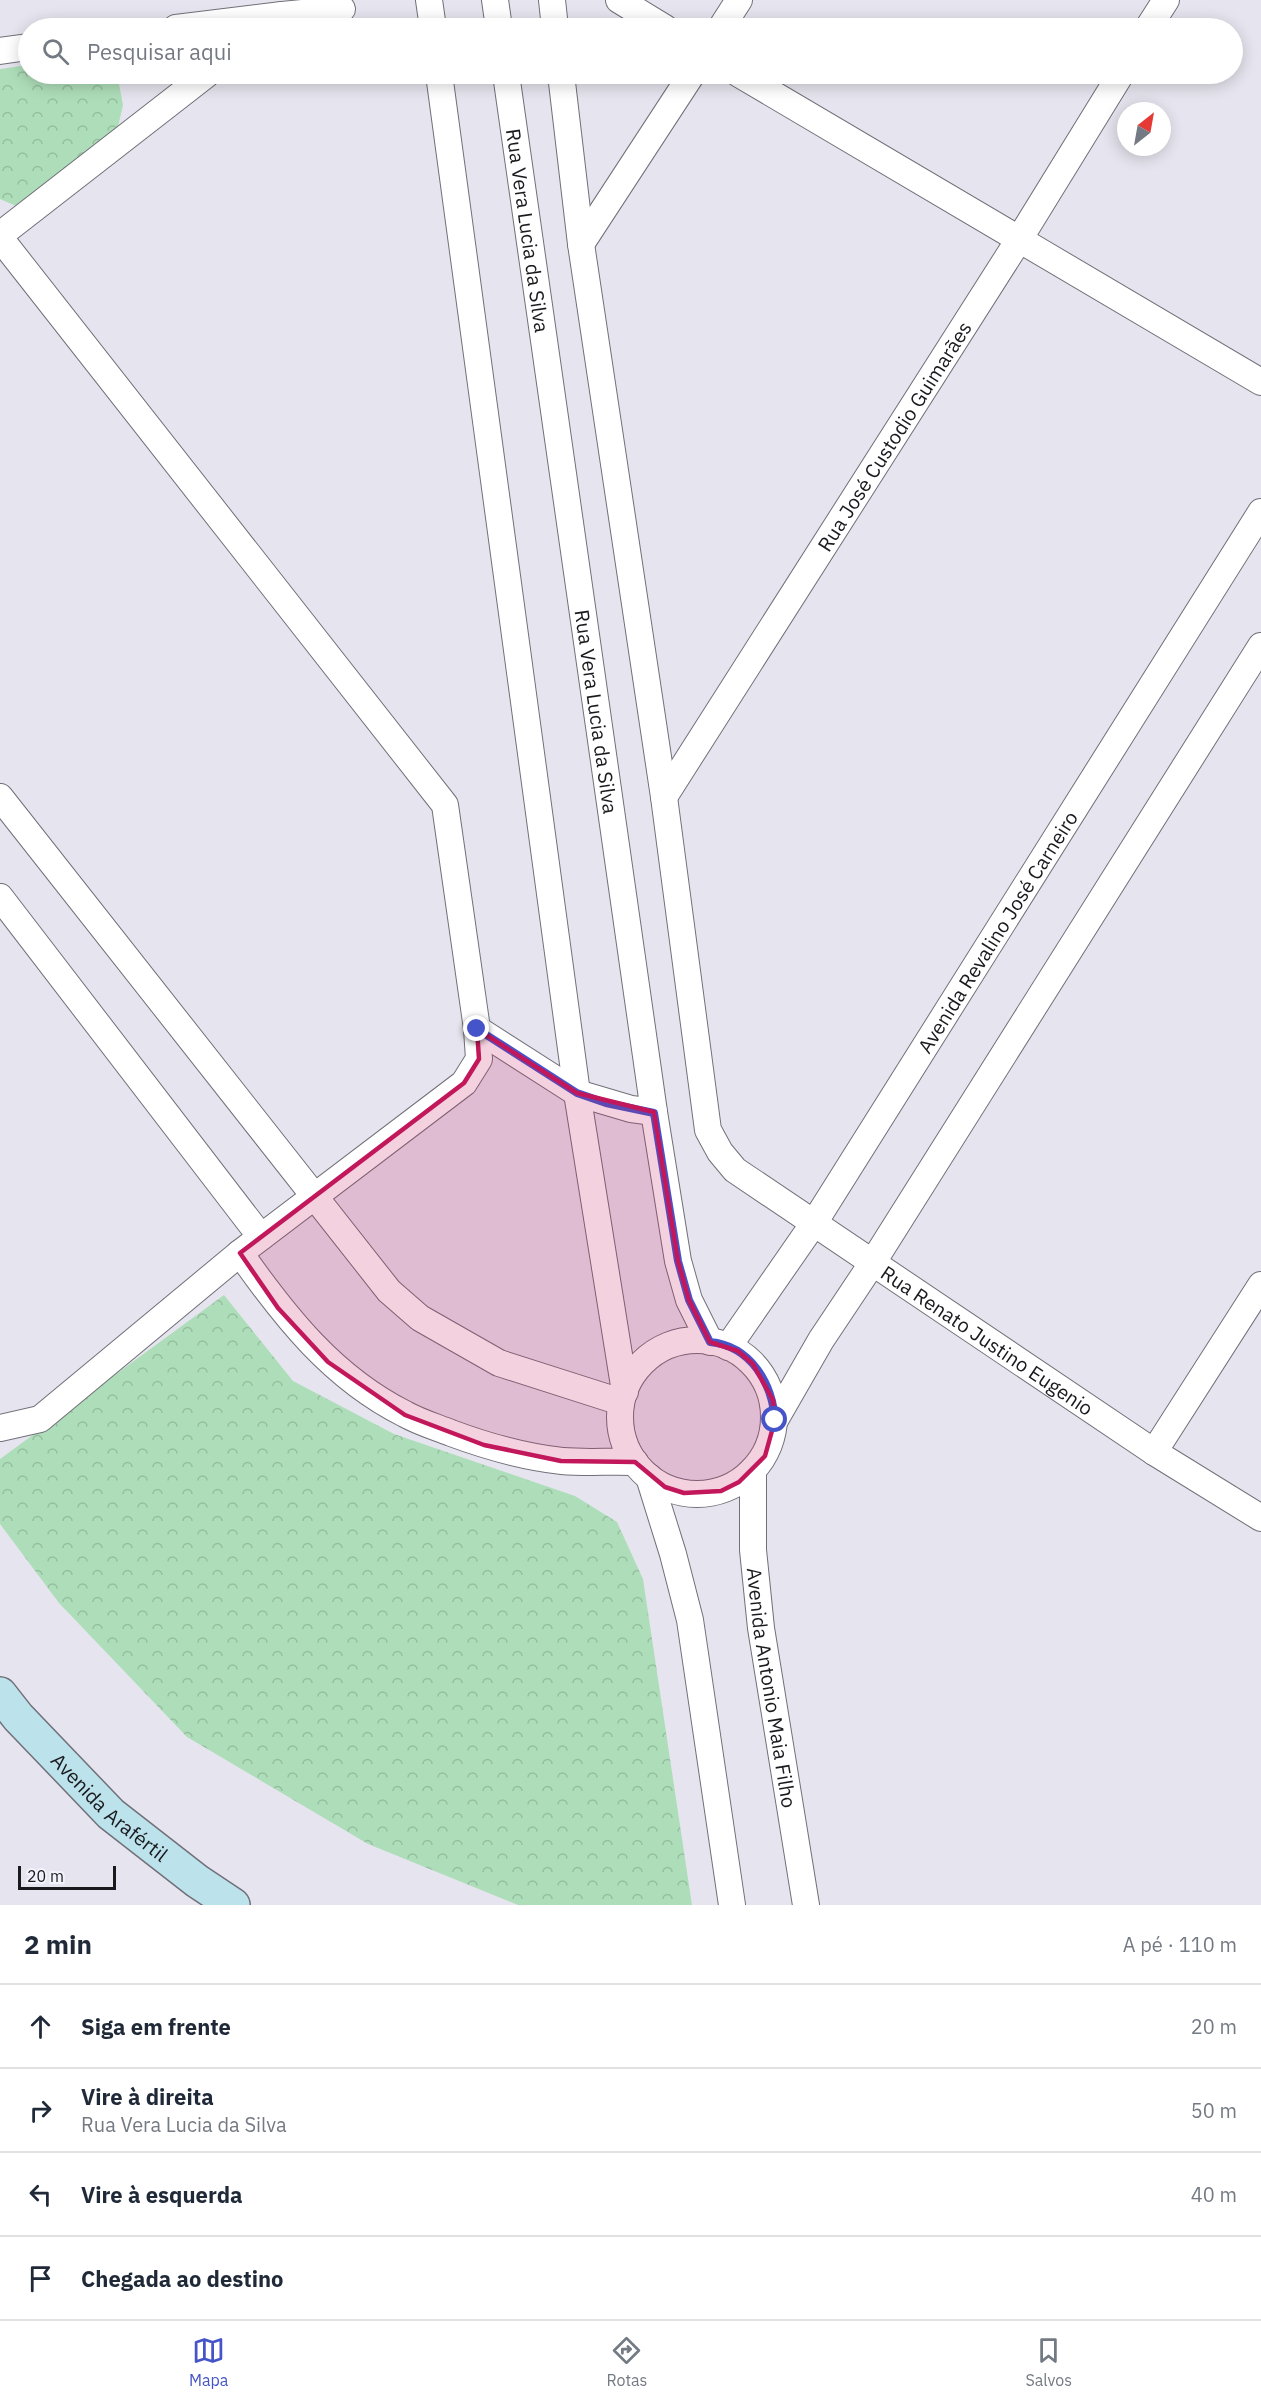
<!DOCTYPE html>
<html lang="pt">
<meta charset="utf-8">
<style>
body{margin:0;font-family:"IBM Plex Sans",sans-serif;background:#f2f2f3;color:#1f2937}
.compass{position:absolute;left:1117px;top:102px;width:54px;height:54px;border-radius:50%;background:#fff;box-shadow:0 3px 15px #0003;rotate:31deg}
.scale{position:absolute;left:18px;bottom:15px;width:98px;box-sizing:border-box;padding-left:6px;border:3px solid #1a1a1e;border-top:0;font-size:16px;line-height:21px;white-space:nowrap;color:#1a1a1e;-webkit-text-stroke:4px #f3f3fd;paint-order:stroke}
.stop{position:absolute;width:18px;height:18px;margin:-14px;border:4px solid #4554c9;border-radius:50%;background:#fff}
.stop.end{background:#4554c9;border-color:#fff;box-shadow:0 2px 6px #0008}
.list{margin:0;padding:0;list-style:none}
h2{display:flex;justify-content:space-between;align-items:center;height:78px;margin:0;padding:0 24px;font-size:26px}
h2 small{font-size:20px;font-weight:400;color:#747a83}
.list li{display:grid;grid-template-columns:39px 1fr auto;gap:18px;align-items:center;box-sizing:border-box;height:84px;padding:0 24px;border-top:2px solid #e0e1e3}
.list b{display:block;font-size:22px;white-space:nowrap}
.list p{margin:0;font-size:20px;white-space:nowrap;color:#747a83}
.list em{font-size:20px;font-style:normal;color:#747a83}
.icon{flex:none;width:33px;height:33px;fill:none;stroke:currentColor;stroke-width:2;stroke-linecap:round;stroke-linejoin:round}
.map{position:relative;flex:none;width:1261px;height:1905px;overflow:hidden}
.search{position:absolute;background:#fff;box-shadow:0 3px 15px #0003;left:18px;right:18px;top:18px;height:66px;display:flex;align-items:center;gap:15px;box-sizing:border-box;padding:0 21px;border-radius:33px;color:#747a83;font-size:22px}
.sheet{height:414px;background:#fff}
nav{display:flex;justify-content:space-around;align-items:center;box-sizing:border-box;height:84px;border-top:2px solid #e0e1e3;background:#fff;font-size:16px;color:#747a83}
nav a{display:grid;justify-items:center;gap:3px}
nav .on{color:#4554c9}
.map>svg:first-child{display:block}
.park{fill:url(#park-crowns)}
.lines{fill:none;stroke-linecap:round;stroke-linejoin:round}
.street-casing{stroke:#717079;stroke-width:28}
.secondary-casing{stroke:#717079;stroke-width:36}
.street{stroke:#fff;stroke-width:26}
.secondary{stroke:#bce2ec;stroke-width:33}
.route{stroke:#4554c9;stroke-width:8}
.marked{fill:#c2185b;fill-opacity:0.2;stroke:#c2185b;stroke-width:4.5;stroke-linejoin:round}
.labels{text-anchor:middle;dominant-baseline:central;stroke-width:6;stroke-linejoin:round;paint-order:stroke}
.street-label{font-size:20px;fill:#1a1a1e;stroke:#f3f3fd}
</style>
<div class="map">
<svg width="1261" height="1905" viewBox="0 0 1261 1905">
<defs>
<pattern id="park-crowns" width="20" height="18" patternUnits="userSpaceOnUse" patternTransform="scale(1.5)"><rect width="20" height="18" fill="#aedeb9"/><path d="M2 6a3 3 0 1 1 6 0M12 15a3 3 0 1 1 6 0" fill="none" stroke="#95be9f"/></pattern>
</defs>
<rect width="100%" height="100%" fill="#e6e5ef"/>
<g class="park">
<polygon points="28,65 28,74 108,74 119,84 123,105 117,131 16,206 0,199 0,69"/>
<polygon points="224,1295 293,1381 394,1434 575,1496 617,1522 643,1579 692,1905 518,1905 368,1844 187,1737 59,1603 0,1524 0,1459"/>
</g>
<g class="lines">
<defs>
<g id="street">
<polyline points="429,0 433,28"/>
<polyline points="495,0 499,28"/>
<polyline points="552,0 555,28"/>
<polyline points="619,0 665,28"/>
<polyline points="270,25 282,15 342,9"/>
<polyline points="176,28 282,15"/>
<polyline points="721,28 739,0"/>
<polyline points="1148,28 1166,0"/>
<polyline points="0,51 28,47"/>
<polyline points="439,74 577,1093 625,1392"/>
<path id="s1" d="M506 74 654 1112 678 1261 689 1300 710 1342"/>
<path id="s2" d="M561 74 581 244 664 797 708 1130 720 1152 735 1170 1154 1452 1261 1518"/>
<polyline points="739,74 1261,382"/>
<polyline points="0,235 207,74"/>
<polyline points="0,238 445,805 477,1029 577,1093 631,1109 654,1112"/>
<polyline points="581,244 692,74"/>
<polyline points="0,797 389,1291 420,1318 499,1363 621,1402"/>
<path id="s3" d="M664 797 1020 238 1121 74"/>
<polyline points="0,897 261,1237"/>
<path d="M477 1029 479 1059 464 1083 240 1253C285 1317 333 1378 405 1414 419 1422 436 1427 451 1433 486 1446 524 1457 562 1461 586 1463 611 1461 635 1462"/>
<circle cx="697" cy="1417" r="77"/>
<path id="s4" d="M728 1347 814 1223 1261 512"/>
<polyline points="775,1420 821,1340 873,1262 1261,646"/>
<polyline points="0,1428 40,1419 240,1253"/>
<polyline points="1154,1452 1261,1285"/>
<path id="s5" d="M753 1470V1550L761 1628 806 1905"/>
<polyline points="649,1477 673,1554 690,1620 732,1905"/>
</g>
<g id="secondary">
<path id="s6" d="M0 1694 18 1717 111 1814 197 1881 233 1905"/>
</g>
</defs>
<use href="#street" class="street-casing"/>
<use href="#secondary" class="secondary-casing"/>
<use href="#street" class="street"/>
<use href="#secondary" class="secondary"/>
</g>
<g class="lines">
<path class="route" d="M477 1029 577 1093 606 1103 654 1113 678 1261 689 1300 710 1342C751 1346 772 1383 775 1420"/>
</g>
<path class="marked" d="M477 1029 577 1093 654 1112 678 1261 689 1300 710 1342 738 1351 753 1364 773 1400 775 1420 765 1456 739 1482 721 1491 684 1493 665 1487 635 1462 561 1461 484 1445 405 1415 328 1362 278 1308 240 1253 464 1083 479 1059Z"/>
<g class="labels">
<g class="street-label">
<text stroke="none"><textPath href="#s1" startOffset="158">Rua Vera Lucia da Silva</textPath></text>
<text stroke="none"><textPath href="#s3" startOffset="428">Rua José Custodio Guimarães</textPath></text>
<text stroke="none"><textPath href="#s1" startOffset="644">Rua Vera Lucia da Silva</textPath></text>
<text stroke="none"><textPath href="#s4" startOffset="495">Avenida Revalino José Carneiro</textPath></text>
<text stroke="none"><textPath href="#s2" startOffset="1419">Rua Renato Justino Eugenio</textPath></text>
<text stroke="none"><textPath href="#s5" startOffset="219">Avenida Antonio Maia Filho</textPath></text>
<text stroke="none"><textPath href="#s6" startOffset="158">Avenida Arafértil</textPath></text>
</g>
</g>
</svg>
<svg class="compass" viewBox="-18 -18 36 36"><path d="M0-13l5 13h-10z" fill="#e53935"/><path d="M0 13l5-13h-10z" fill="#747a83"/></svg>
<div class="scale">20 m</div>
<div class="stop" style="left:775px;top:1420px"></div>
<div class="stop end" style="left:477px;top:1029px"></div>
<div class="search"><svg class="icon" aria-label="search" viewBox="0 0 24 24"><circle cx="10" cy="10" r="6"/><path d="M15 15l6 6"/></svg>Pesquisar aqui</div>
</div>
<section class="sheet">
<h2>2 min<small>A pé · 110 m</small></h2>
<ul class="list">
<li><svg class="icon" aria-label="ahead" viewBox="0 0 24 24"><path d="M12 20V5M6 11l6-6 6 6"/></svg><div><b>Siga em frente</b></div><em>20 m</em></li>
<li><svg class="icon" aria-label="right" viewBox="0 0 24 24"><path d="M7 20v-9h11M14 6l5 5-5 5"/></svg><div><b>Vire à direita</b><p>Rua Vera Lucia da Silva</p></div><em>50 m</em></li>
<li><svg class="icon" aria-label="left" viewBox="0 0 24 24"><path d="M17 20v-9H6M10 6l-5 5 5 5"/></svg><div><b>Vire à esquerda</b></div><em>40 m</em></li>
<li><svg class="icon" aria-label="arrive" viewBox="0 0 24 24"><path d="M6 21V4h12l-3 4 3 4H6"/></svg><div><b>Chegada ao destino</b></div></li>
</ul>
</section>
<nav>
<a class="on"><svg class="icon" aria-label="map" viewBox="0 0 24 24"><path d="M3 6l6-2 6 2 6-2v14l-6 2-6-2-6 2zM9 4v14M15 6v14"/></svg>Mapa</a>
<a><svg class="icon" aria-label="directions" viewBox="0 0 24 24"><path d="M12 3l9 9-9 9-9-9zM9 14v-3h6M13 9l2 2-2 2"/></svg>Rotas</a>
<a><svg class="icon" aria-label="saved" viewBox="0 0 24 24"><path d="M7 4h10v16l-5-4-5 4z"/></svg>Salvos</a>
</nav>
